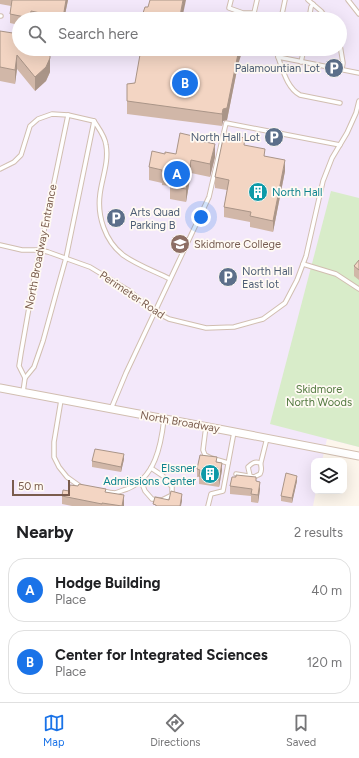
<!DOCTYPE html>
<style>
body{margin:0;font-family:Figtree,sans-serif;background:#f6f6f6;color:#202124}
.controls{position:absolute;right:12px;bottom:12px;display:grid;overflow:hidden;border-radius:8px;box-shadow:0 4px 16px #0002}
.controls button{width:36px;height:36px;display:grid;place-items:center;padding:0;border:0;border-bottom:1px solid #e0e0e0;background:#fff;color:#202124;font:20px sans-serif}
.scale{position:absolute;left:12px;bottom:10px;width:58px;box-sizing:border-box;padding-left:4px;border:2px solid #7a5c4d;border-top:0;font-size:11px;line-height:14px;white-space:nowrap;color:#7a5c4d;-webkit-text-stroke:3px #fffaf3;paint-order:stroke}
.you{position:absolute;left:201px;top:217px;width:14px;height:14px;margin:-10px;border:3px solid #fff;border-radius:50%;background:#1a73e8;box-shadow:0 0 0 6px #1a73e833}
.badge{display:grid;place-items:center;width:26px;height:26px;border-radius:50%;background:#1a73e8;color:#fff;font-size:13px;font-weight:700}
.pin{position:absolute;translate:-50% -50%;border:2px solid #fff;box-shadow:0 1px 4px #0006}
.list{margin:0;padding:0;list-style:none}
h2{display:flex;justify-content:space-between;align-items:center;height:52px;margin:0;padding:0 16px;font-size:17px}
h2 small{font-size:13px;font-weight:400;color:#757577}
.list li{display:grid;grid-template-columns:26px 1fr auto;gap:12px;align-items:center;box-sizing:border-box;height:64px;margin:0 8px 8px;padding:0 8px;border:1px solid #e0e0e0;border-radius:16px}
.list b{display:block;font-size:15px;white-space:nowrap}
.list p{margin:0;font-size:13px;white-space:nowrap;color:#757577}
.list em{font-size:13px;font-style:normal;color:#757577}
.icon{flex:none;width:22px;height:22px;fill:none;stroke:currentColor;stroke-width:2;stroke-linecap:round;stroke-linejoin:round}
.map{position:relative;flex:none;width:359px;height:506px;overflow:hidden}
.search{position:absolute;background:#fff;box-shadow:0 4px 16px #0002;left:12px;right:12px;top:12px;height:44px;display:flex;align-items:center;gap:10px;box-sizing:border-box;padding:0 14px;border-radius:22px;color:#757577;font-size:15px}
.sheet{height:196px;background:#fff}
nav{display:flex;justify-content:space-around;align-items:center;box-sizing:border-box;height:56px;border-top:1px solid #e0e0e0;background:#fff;font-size:11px;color:#757577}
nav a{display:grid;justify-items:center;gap:2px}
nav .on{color:#1a73e8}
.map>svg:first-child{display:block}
.education{fill:#f3e8fa;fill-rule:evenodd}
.green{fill:#d8ecc9}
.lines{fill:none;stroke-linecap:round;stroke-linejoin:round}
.service-casing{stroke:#d1beb0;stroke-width:5.5}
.minor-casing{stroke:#d1beb0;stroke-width:9}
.service{stroke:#fff;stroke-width:3.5}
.minor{stroke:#fff;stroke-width:7}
.wall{fill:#d1b7a8}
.shaded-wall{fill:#aa9588}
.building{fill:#f3d5c3;stroke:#aa9588}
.labels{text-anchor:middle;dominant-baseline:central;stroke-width:3.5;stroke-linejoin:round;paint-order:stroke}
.service-label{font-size:11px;fill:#4e5e75;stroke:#fffaf3;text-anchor:end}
.culture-label{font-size:11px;fill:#0d838f;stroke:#fffaf3;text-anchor:start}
.education-label{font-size:11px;fill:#785e54;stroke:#fffaf3;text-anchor:start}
.street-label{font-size:11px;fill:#7a5c4d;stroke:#fffaf3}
.park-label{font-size:11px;fill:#537a41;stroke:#fffaf3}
</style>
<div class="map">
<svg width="359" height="506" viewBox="0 0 359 506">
<rect width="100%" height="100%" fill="#fdf6ec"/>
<path class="education" d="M0 0H359V447L327 439 322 461H314V491H316L313 506H0ZM19 19H340V49H19Z"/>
<polygon class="green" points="331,191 359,198 359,447 270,424"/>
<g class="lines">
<defs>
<g id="service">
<polyline points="231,0 229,8 243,13 254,13 257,0"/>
<polyline points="308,0 321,11 327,19"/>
<polyline points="348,0 359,14"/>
<polyline points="0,16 1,16"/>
<polyline points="281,19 285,0"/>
<polyline points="309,19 311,7 313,4"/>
<polyline points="340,45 343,63 342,69"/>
<polyline points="277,49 278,57 359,73"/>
<path d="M278 57C283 70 287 88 300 95L340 103"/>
<polyline points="301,62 304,49"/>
<path d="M0 169 14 162 21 155 30 126 38 119 52 114 68 115 94 121C99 129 105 136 106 145 109 162 102 178 100 194 97 216 105 241 123 255 137 265 154 271 170 279"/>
<polyline points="0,245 22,250 40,250 48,252 90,267 128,290 154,311 169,319 206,328 234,327 263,319 285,303 297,280 306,256 323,181 332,158 347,133 356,113 359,101"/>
<polyline points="303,264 336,274 359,289"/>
<polyline points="25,378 34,367 43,341 57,290 66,258 94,121"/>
<polyline points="23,392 25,378 19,366 21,353 34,279 68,115"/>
<polyline points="61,400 54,442 54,457 59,467 67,477 81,487"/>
<polyline points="111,409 126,373 209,197 226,123 340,145"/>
<polyline points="206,426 203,450 205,455 211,458 228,463"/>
<path d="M236 474 254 477 260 474C263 469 260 466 261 462 263 454 265 446 267 438"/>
<path d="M250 476 248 467C252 463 255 461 260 463"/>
<polyline points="141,481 145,491 152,499 162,500 172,495 172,487 163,476 151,468"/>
<path d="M103 491C107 492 111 493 115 493 119 492 123 490 127 489 155 478 161 446 164 419"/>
<polyline points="208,506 211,494 223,491 234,432"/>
</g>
<polyline id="minor" points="0,388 224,430 359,456"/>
</defs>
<use href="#service" class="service-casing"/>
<use href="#minor" class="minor-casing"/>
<use href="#service" class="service"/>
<use href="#minor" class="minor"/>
</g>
<g class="wall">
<polygon points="0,0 68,0 64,19 19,19 19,25 10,23 10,14 11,6 0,4"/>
<polygon points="143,13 182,16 195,19 143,19"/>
<polygon points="0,31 19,49 50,72 46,81 35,91 17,69 15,84 0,81"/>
<polygon points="238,65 227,120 223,121 222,126 127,114 127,84"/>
<polygon points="197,140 215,157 210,177 191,173 186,202 170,199 170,186 162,185 162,183 149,180 149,167 165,154 176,154"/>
<polygon points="245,145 265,156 285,171 273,232 250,227 250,222 224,217 224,207 227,190 215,188 215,177"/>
<polygon points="359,260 359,280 354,276 354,266"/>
<polygon points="124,459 121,472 92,467 92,461"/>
<polygon points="217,462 222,470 219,487 199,484 199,477 197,477 197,469"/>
<polygon points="256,481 260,489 258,503 251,502 251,496 230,494 230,486"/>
<polygon points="297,481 292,503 281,501 281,496"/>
<polygon points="69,491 106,492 124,503 124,506 72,506 62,504 62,496"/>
</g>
<g class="shaded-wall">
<polygon points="66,0 68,0 64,19 63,19"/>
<polygon points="183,0 186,0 182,19 180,16"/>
<polygon points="50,49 50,72 46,81 35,91 35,77"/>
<polygon points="239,49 243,49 238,65 227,120 223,121 222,126 222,114"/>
<polygon points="17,55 17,69 15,84 15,70"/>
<polygon points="215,144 215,157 210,177 210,164"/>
<polygon points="191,160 191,173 186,202 186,189"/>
<polygon points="285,160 285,171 273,232 273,221"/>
<polygon points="124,454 124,459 121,472 121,467"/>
<polygon points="222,463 222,470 219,487 219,480"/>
<polygon points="297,476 297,481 292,503 292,498"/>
<polygon points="260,482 260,489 258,503 258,495"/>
<polygon points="182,494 182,501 181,506 180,506"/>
<polygon points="124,495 124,506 122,506"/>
</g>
<g class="building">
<polygon points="12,0 66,0 63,18 31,11 30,18 10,14"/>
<polygon points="150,0 183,0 180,16 195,19 146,19 147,14 143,13 145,7 148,7"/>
<polygon points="0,31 19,34 19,49 50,49 50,58 46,67 35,77 17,55 15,70 0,67"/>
<polygon points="141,49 239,49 227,108 223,109 222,114 127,101 127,84 135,83"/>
<polygon points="180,133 197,137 196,140 215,144 210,164 191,160 186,189 170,186 172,174 162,172 162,170 149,167 152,151 165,154 165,152 176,154"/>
<polygon points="224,134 245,138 244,145 265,149 264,156 285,160 273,221 250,216 251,212 224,207 229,180 215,177"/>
<polygon points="359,260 359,270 354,266"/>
<polygon points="95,449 124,454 121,467 92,461"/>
<polygon points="200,455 217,457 216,462 222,463 219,480 199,476 200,470 197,469"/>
<polygon points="286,473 297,476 292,498 281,496"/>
<polygon points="236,475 256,477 256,481 260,482 258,495 251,494 252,489 230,486 232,477 236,477"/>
<polygon points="79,484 106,489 105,492 124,495 122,506 102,503 102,504 62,496 63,490 69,491 70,485 78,486"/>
<polygon points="171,491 182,494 180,506 156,506 156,505 153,504 155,497 169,500"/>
</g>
<defs>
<symbol id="parking-disc" viewBox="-11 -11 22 22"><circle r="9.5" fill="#5c6f8a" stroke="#fffaf3"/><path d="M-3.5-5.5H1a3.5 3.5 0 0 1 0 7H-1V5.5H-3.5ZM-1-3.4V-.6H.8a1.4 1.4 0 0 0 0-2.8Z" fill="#fff"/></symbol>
<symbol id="building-disc" viewBox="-11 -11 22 22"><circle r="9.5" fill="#0f9aa8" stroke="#fffaf3"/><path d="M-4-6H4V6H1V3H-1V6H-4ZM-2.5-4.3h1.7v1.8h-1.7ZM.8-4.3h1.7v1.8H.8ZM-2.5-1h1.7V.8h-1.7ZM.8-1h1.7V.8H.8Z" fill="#fff"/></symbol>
<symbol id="university-disc" viewBox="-11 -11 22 22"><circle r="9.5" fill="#8d6e63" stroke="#fffaf3"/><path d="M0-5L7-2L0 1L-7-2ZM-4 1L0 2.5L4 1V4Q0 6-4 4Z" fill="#fff"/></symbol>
</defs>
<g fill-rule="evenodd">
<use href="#parking-disc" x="323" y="57" width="22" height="22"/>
<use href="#parking-disc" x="263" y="126" width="22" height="22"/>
<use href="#building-disc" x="247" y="181" width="22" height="22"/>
<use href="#parking-disc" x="105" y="207" width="22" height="22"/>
<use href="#university-disc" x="169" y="233" width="22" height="22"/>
<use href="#parking-disc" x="217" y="266" width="22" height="22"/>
<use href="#building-disc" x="199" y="463" width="22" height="22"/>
</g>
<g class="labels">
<g class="service-label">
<text x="320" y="68">Palamountian Lot</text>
<text x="260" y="137">North Hall Lot</text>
<text x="130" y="212" text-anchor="start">Arts Quad<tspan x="130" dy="13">Parking B</tspan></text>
<text x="242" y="271" text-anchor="start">North Hall<tspan x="242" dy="13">East lot</tspan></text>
</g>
<g class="culture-label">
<text x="272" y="192">North Hall</text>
<text x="196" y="468" text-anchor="end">Elssner<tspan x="196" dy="13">Admissions Center</tspan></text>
</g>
<g class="education-label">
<text x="194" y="244">Skidmore College</text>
</g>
<g class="street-label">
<text transform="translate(41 247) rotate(-79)">North Broadway Entrance</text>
<text transform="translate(132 295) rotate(34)">Perimeter Road</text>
<text transform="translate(180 422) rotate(10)">North Broadway</text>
</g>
<g class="park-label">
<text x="319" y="389">Skidmore<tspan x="319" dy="13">North Woods</tspan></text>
</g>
</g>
</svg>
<div class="controls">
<button><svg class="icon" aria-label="layers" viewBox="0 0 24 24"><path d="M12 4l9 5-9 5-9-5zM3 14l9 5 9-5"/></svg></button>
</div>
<div class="scale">50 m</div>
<div class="you"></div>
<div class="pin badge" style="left:177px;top:174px">A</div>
<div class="pin badge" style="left:185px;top:83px">B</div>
<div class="search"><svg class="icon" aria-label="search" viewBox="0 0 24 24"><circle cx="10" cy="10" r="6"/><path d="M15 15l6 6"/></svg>Search here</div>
</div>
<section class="sheet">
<h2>Nearby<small>2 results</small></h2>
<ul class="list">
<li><span class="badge">A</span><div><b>Hodge Building</b><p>Place</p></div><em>40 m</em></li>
<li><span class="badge">B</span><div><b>Center for Integrated Sciences</b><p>Place</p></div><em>120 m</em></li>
</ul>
</section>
<nav>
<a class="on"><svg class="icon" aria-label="map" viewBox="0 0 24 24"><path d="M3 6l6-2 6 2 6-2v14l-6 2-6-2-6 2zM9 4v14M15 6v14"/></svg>Map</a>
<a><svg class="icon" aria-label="directions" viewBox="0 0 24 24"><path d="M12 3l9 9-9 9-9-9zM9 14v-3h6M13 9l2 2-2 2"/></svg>Directions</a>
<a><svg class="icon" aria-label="saved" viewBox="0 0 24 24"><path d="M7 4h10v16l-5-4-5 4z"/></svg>Saved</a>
</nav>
